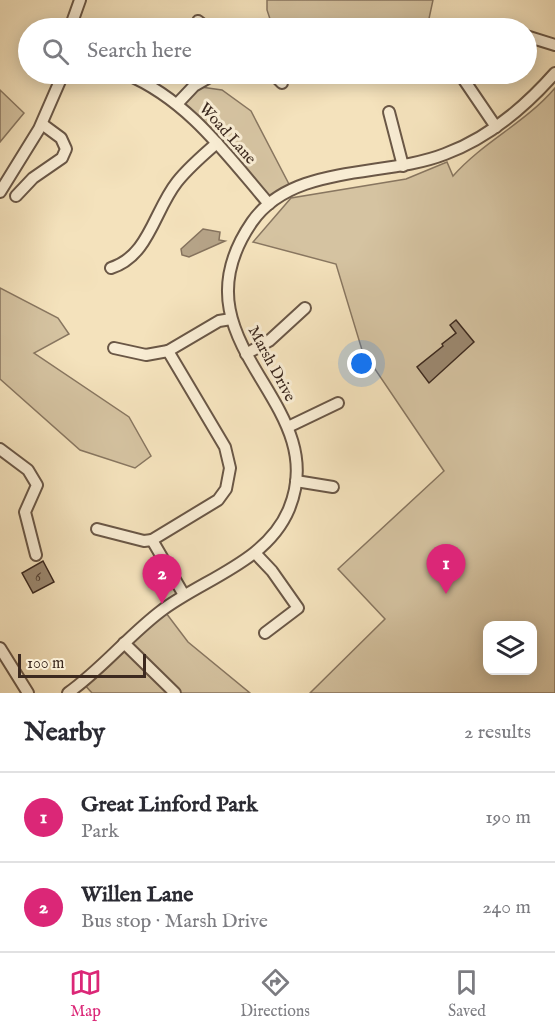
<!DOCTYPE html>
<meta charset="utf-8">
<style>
body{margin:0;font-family:"IM FELL English",serif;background:#f2f2f3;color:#2b2b33}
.controls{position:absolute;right:18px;bottom:18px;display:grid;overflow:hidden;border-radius:12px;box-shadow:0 3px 15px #0003}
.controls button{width:54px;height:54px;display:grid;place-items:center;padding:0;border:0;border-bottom:2px solid #e1e1e2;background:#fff;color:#2b2b33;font:30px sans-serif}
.scale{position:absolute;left:18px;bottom:15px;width:128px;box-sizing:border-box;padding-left:6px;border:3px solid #3c291f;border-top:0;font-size:16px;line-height:21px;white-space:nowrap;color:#3c291f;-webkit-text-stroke:4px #f8ecd3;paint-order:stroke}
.you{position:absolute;left:362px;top:364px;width:21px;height:21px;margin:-15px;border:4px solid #fff;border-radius:50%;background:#1a73e8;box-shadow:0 0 0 9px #1a73e833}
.badge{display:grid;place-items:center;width:39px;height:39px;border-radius:50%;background:#db2777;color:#fff;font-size:20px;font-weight:700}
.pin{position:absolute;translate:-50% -50px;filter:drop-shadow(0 2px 3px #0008)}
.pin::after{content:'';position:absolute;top:32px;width:21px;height:18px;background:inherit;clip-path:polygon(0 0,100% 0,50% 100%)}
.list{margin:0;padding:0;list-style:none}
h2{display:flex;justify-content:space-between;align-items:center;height:78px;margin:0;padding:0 24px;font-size:26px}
h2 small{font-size:20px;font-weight:400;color:#7c7c81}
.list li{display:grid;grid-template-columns:39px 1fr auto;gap:18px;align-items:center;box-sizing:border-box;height:90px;padding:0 24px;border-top:2px solid #e1e1e2}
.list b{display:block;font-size:22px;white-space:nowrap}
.list p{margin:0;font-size:20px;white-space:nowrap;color:#7c7c81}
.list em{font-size:20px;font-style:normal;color:#7c7c81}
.icon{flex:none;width:33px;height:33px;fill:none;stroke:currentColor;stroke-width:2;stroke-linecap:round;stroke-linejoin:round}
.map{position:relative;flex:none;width:555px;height:693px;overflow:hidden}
.search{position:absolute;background:#fff;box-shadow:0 3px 15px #0003;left:18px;right:18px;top:18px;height:66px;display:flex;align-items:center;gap:15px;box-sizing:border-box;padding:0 21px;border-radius:33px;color:#7c7c81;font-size:22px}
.sheet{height:258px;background:#fff}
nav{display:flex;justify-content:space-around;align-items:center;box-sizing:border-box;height:84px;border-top:2px solid #e1e1e2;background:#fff;font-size:16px;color:#7c7c81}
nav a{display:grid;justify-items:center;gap:3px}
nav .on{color:#db2777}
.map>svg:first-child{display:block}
.green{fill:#d5c3a1;stroke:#887660;stroke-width:1.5;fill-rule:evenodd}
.water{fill:#b5a387;stroke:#85725d;stroke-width:1.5}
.building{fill:#9c8971;stroke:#3c291f;stroke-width:1.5}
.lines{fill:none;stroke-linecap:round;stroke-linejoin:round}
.minor-casing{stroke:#6a5746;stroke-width:14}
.minor{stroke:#f8ecd3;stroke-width:10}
.labels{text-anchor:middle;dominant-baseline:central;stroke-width:6;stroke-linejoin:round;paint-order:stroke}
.number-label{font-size:14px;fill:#544134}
.street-label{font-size:16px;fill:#3c291f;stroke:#f8ecd3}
</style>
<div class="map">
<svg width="555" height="693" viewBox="0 0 555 693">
<rect width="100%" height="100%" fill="#f4e2bc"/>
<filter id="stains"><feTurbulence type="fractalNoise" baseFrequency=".00333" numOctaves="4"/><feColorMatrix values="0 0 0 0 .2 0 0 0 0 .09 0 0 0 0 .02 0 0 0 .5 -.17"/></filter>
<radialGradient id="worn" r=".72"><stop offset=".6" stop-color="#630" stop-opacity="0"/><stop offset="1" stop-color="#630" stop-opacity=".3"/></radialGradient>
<g class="green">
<polygon points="267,0 433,0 427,28 273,28 267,10"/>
<polygon points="194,86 222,90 251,111 291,188 269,204 177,104"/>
<path d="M555 88V693H310L385 619 338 569 444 471 362 350 336 264 253 242 291 198 406 179 447 162 453 176C484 141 524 124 555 88ZM488 626H532V670H488Z"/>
<polygon points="0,90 24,113 0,142"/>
<polygon points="0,288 58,318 69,334 34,353 129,417 151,456 135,468 80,450 0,379"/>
<polygon points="163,609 188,642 250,693 92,693 83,683"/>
</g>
<polygon class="water" points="203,229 220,232 219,240 225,241 189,257 182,255 181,249"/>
<g class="building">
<polygon points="456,320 474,342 429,383 417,367 443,346 442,344 456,333 450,325"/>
<polygon points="43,561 54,582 33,593 22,573"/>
</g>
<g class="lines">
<defs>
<g id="minor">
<polyline points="198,21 207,28"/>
<polyline points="70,28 80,0"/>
<polyline points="526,36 555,45"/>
<path d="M126 74C188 100 226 154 269 204"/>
<polyline points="273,74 282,83"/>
<polyline points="460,74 496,127"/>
<polyline points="177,104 194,86 215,74"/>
<polyline points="389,112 403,166"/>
<polyline points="0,192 39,129 63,74"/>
<polyline points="16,196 33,178 62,158 66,149 61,138 42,124"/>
<path d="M111 268C149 256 154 211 177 182 188 168 203 155 217 143"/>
<polyline points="114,348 146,355 168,351"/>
<polyline points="246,354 269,341 305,308"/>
<polyline points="288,427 338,403"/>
<polyline points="0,449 28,470 37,485 25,512 36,555"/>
<polyline points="296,481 333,487"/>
<polyline points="97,529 144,541 152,540"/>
<polyline points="255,553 272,571 298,608 265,633"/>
<polyline points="184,595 152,540 218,500 226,489 230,468 225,447 168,351 219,321 231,319"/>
<polyline points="124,643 175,693"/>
<polyline points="0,648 28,693"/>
<path d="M68 693C102 669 128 636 161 611 203 579 267 562 289 509 334 400 168 344 252 222 293 163 384 178 445 154 488 138 525 107 555 73"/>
</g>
</defs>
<use href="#minor" class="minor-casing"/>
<use href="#minor" class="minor"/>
</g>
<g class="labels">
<g class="number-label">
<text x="38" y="577">6</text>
</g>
<g class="street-label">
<text transform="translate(227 134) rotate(48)">Woad Lane</text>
<text transform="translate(271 364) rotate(62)">Marsh Drive</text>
</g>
</g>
<rect width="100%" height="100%" filter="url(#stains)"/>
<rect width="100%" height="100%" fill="url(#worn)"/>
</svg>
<div class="controls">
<button><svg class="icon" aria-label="layers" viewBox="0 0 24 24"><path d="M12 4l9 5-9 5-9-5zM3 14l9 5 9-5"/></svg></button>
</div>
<div class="scale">100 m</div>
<div class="you"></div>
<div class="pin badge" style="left:446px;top:594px">1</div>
<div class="pin badge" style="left:162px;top:604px">2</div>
<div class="search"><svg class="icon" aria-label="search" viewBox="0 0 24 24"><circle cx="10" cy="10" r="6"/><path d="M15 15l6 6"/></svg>Search here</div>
</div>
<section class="sheet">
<h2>Nearby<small>2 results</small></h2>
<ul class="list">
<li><span class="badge">1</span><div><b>Great Linford Park</b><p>Park</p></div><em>190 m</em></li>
<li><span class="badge">2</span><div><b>Willen Lane</b><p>Bus stop · Marsh Drive</p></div><em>240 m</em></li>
</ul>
</section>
<nav>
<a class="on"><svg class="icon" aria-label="map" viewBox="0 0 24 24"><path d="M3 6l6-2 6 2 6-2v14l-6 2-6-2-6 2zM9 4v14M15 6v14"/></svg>Map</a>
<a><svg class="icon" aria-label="directions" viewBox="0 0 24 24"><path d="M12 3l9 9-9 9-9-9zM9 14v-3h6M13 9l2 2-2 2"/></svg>Directions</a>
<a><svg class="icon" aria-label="saved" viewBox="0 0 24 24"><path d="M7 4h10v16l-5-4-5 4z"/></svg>Saved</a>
</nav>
